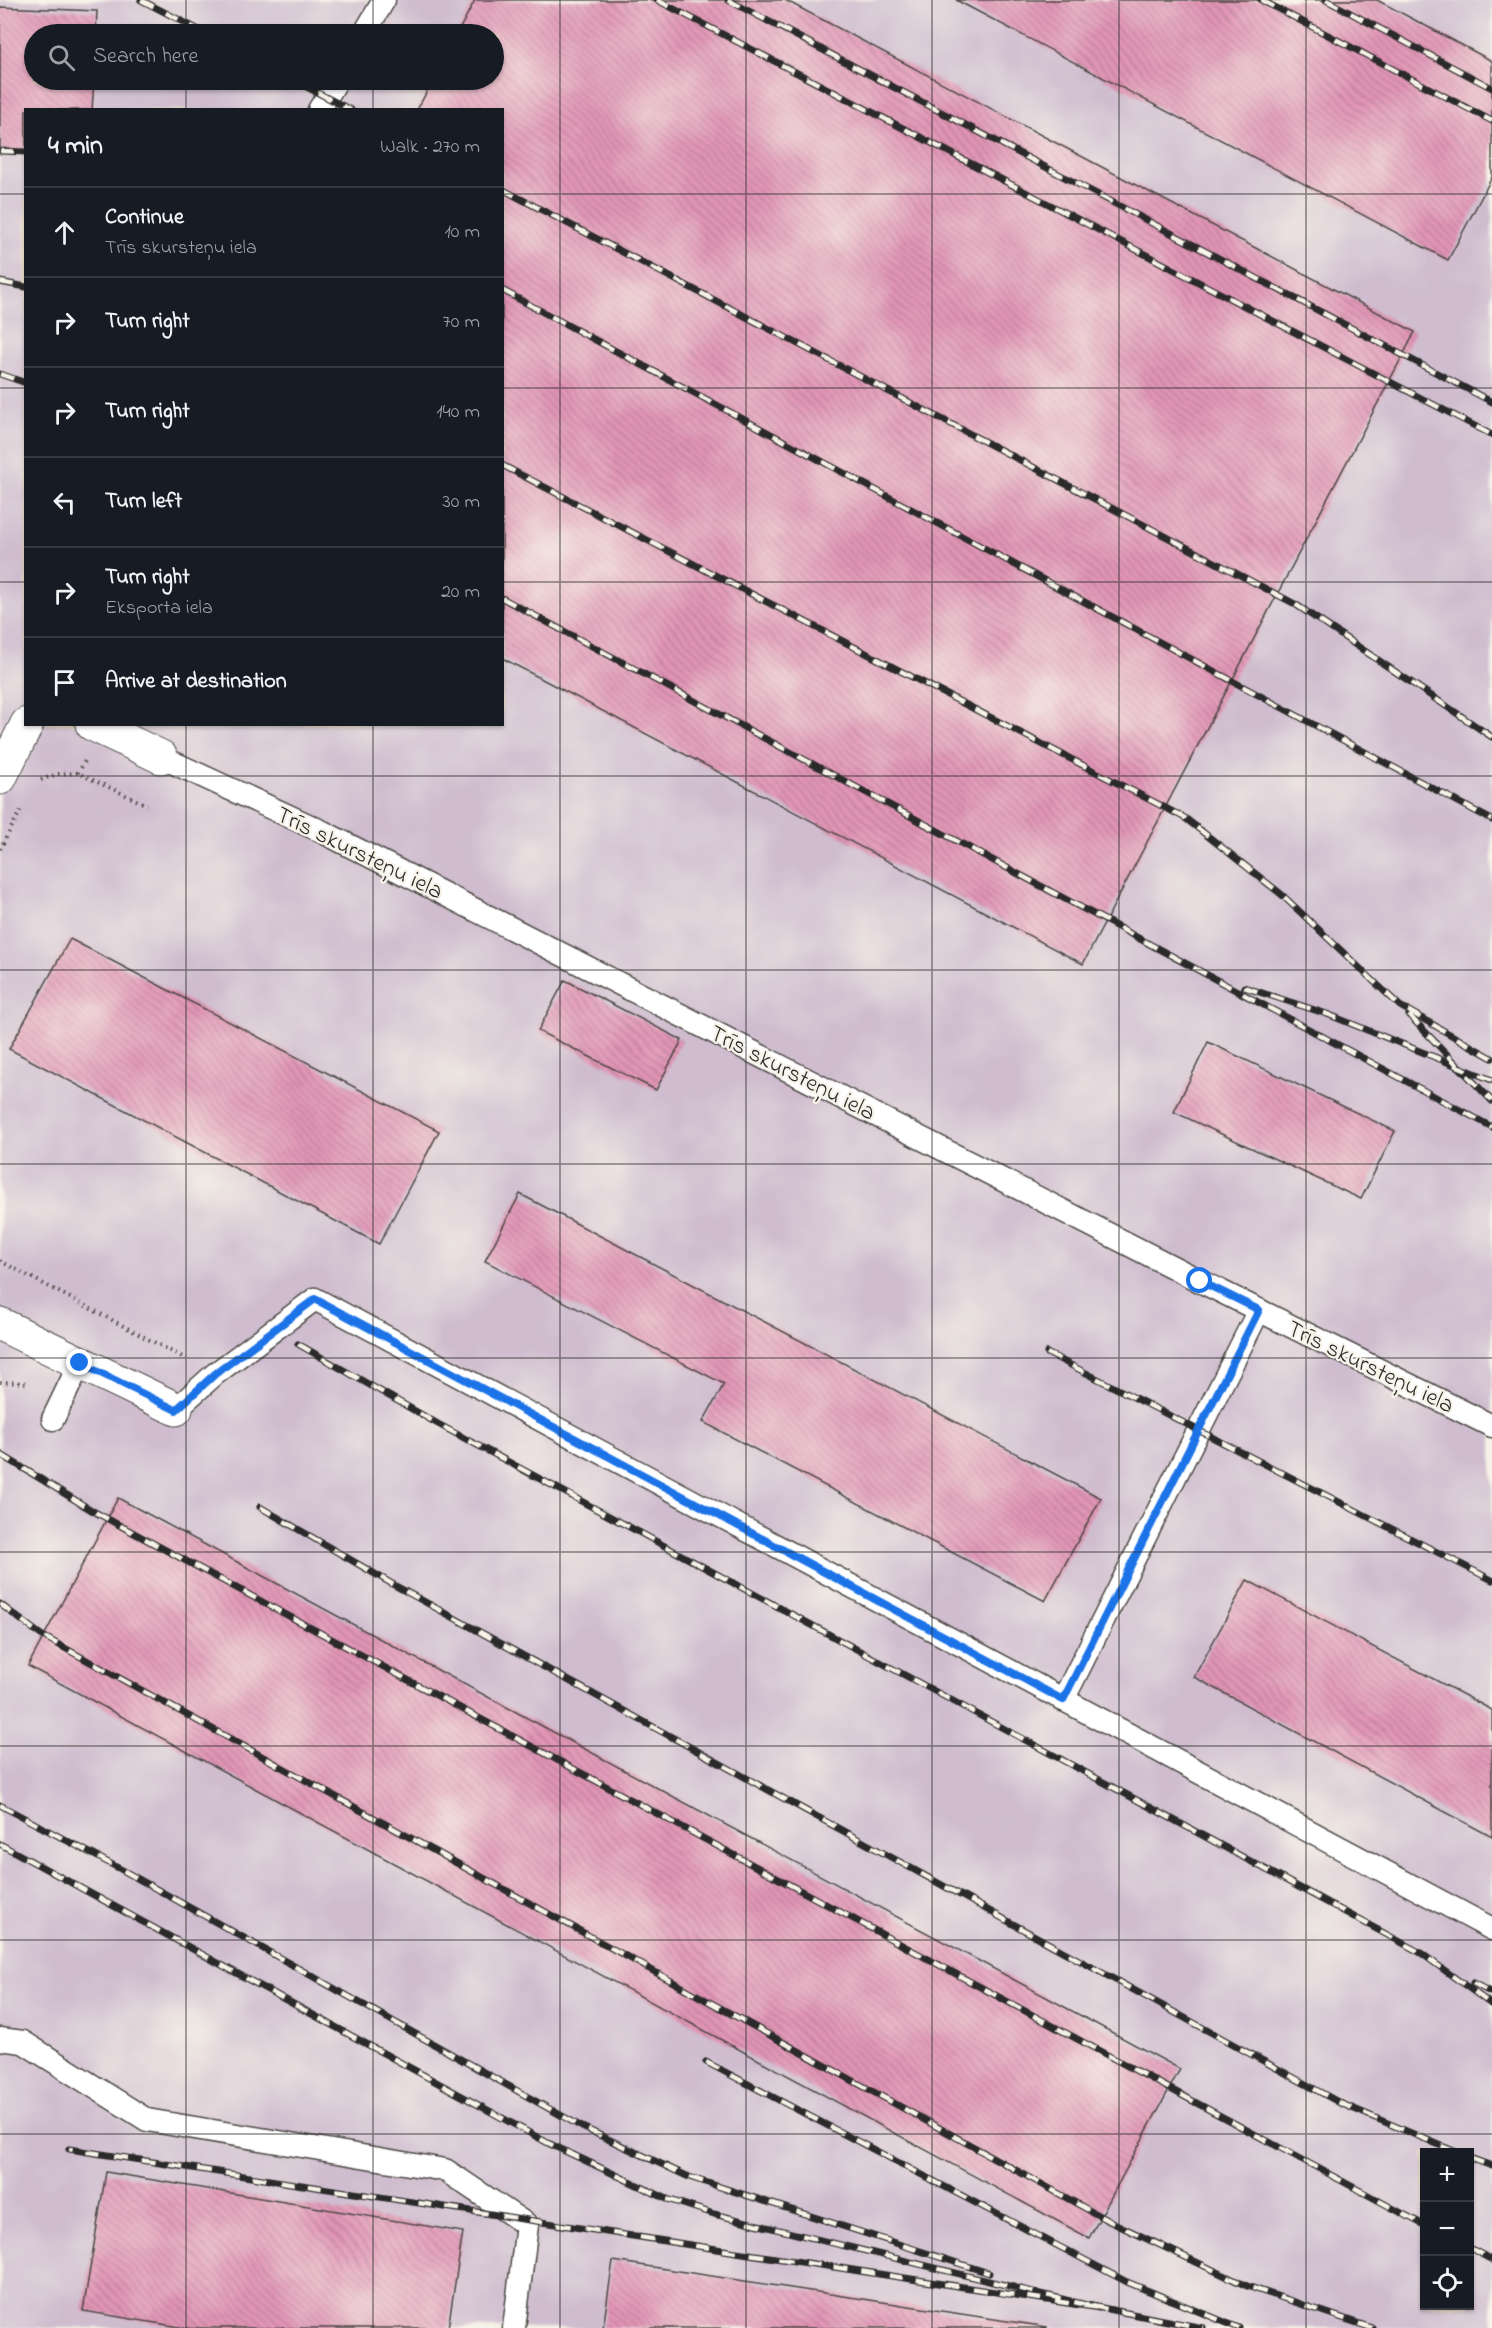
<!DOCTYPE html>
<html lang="en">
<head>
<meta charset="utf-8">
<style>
  :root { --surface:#171b24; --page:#20242c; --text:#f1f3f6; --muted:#9ea1a6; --line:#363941 }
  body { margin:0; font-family:"Indie Flower",sans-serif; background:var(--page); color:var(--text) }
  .controls { position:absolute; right:18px; bottom:18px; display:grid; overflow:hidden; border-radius:0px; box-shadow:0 2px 4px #0004 }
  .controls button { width:54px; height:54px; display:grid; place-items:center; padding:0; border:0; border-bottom:2px solid var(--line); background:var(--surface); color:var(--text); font:30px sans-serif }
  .stop { position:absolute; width:18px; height:18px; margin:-14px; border:4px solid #1a73e8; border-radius:50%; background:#fff }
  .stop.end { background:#1a73e8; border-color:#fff; box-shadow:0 2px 6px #0008 }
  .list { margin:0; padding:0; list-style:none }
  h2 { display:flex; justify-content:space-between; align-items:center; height:78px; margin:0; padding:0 24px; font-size:26px }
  h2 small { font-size:20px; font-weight:400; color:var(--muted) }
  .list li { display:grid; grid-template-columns:39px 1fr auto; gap:18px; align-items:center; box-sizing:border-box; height:90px; padding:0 24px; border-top:2px solid var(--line) }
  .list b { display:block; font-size:22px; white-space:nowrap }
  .list p { margin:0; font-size:20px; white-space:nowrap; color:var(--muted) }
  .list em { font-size:20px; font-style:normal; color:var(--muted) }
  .icon { flex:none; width:33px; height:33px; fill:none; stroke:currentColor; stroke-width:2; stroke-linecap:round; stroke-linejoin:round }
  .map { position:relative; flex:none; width:1492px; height:2328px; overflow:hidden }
  .search { position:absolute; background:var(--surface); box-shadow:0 2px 4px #0004; left:24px; top:24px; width:480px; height:66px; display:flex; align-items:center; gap:15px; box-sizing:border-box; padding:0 21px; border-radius:33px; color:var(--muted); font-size:22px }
  .panel { position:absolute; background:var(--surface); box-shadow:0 2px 4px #0004; left:24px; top:108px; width:480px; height:618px; border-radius:0px }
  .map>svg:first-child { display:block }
  .industrial { fill:#cfbdcf; fill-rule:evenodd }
  .building { fill:url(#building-back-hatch) }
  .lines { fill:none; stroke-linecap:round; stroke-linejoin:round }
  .lane-casing { stroke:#494642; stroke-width:25 }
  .street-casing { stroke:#494642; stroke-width:35 }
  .path { stroke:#494642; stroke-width:4; stroke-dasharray:1.5 4.5; stroke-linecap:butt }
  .lane { stroke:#fff; stroke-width:22 }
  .street { stroke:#fff; stroke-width:33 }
  .rail-casing { stroke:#2b2b2b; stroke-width:7 }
  .rail { stroke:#f7f3e8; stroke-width:4.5; stroke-dasharray:14; stroke-linecap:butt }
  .route { stroke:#1a73e8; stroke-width:8 }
  .grid { fill:none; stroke:#2b2b2b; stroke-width:1.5; stroke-opacity:0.55 }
  .labels { text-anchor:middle; stroke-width:4.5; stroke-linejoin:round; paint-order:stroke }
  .street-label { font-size:24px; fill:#2b2b2b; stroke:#f7f3e8 }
</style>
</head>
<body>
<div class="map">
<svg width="1492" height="2328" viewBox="0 0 1492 2328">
  <defs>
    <pattern id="building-back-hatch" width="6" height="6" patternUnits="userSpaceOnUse" patternTransform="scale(1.5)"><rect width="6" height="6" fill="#e295b6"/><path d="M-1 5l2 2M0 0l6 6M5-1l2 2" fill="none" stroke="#b77a94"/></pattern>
  </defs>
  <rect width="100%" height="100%" fill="#f7f3e8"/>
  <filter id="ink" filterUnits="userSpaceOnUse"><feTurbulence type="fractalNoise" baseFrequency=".0167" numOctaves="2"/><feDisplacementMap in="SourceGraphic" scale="12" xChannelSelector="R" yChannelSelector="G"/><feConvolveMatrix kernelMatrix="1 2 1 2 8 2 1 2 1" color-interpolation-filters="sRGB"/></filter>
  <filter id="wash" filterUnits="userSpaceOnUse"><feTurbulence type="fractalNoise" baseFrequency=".008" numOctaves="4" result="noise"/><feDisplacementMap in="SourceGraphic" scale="24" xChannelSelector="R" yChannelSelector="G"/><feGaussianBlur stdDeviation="1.35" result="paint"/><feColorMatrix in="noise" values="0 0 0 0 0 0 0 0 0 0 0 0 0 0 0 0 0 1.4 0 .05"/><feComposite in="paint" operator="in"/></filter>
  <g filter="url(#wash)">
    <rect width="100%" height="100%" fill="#f3e2c7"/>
    <path class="industrial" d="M 0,0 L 1492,0 L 1492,2328 L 0,2328 ZM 34,34 L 494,34 L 494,80 L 34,80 ZM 26,110 L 502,110 L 502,724 L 26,724 ZM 1424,2152 L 1470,2152 L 1470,2306 L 1424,2306 Z"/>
    <g id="blocks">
      <g class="building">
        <polygon points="475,0 785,0 1415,332 1083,964 502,658 502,110 417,110 433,80 494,80 494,34 457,34"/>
        <polygon points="956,0 1377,0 1492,61 1492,177 1448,260"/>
        <polygon points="0,7 97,11 96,34 34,34 34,80 94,80 92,110 26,110 26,152 0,151"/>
        <polygon points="70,939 439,1131 379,1244 9,1049"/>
        <polygon points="565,980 682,1040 656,1090 538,1031"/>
        <polygon points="1208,1042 1395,1131 1361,1199 1174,1112"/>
        <polygon points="520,1194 1101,1498 1045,1601 703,1422 724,1384 485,1261"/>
        <polygon points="118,1498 1180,2069 1089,2238 28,1666"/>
        <polygon points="1247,1580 1492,1710 1492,1837 1194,1677"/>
        <polygon points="106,2172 463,2232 448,2328 186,2328 83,2311"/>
        <polygon points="613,2261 1047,2327 1047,2328 603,2328"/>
      </g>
    </g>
  </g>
  <g filter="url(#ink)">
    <use href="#blocks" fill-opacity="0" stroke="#494642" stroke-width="1.5"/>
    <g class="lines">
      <g class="lane-casing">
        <g id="lane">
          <polyline points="364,34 384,0"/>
          <polyline points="319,110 337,80"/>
          <polyline points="161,757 323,832 1200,1281 1492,1426"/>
          <polyline points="176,1409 215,1374 315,1299 1492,1929"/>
          <polyline points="53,1419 80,1363"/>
          <polyline points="1063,1700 1259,1310"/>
          <polyline points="0,2039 23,2042 147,2120 445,2170 527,2225 514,2328"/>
        </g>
      </g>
      <g class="street-casing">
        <g id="street">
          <polyline points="92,724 161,757"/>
          <polyline points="0,778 27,724"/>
          <polyline points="0,1324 176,1409"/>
        </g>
      </g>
      <g class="path">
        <polyline points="78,773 85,761"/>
        <polyline points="41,780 57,774 78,773 147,805"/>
        <polyline points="0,849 21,810"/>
        <polyline points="0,1261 186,1359"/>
        <polyline points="0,1382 30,1383"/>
      </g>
      <use href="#lane" class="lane"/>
      <use href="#street" class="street"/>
      <g class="rail-casing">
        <g id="rail">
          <polyline points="141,0 207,34"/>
          <polyline points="657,0 1492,435"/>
          <polyline points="728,0 1492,402"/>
          <polyline points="1261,0 1492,121"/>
          <polyline points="1326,0 1492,88"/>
          <polyline points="293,80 351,110"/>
          <polyline points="0,151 26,152"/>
          <polyline points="502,189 1295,604 1492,737"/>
          <polyline points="0,282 26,287"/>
          <polyline points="502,290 1492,820"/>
          <polyline points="0,374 26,383"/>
          <polyline points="502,465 1185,818 1281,894 1400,1006 1492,1058"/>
          <polyline points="502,598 1492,1127"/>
          <polyline points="1244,987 1327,1014 1492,1080"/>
          <polyline points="1409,1015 1492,1101"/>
          <polyline points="298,1344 438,1424 1421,1953 1492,2005"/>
          <polyline points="1047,1353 1492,1580"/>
          <polyline points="0,1454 93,1511 1424,2225"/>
          <polyline points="260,1507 394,1585 1340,2103 1456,2152"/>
          <polyline points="0,1604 41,1635 1105,2219 1247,2286 1372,2328"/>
          <polyline points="0,1805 126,1872 582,2127 689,2177 989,2273"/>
          <polyline points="0,1844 548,2143 667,2199 714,2214 1099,2308 69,2149"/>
          <polyline points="1473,1983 1492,1993"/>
          <polyline points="706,2062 1127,2282 1239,2328"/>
          <polyline points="1470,2158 1492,2166"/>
          <polyline points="1470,2248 1492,2260"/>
          <polyline points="1092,2306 1203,2328"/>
        </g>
      </g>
      <use href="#rail" class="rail"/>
    </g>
  </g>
  <g class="lines" filter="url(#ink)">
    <polyline class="route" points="80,1363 176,1410 215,1374 315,1299 1063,1700 1259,1310 1200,1281"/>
  </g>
  <path class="grid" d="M 186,0 L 186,34M 373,0 L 373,34M 560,0 L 560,2328M 746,0 L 746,2328M 932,0 L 932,2328M 1119,0 L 1119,2328M 1306,0 L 1306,2328M 186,80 L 186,110M 373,80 L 373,110M 0,194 L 26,194M 502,194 L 1492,194M 0,388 L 26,388M 502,388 L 1492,388M 0,582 L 26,582M 502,582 L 1492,582M 186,724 L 186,2328M 373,724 L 373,2328M 0,776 L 1492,776M 0,970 L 1492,970M 0,1164 L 1492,1164M 0,1358 L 1492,1358M 0,1552 L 1492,1552M 0,1746 L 1492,1746M 0,1940 L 1492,1940M 0,2134 L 1492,2134"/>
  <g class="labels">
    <g class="street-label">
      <text transform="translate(360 852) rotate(26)" y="8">Trīs skursteņu iela</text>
      <text transform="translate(793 1072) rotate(27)" y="8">Trīs skursteņu iela</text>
      <text transform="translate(1371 1366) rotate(26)" y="8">Trīs skursteņu iela</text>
    </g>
  </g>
</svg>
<div class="controls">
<button>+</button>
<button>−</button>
<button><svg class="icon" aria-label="locate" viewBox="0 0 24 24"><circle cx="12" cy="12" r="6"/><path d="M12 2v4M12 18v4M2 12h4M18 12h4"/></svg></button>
</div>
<div class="stop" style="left:1200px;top:1281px"></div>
<div class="stop end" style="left:80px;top:1363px"></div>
<div class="search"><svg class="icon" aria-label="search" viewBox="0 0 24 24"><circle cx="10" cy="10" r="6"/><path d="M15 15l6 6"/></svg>Search here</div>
<section class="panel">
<h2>4 min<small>Walk · 270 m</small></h2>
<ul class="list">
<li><svg class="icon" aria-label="ahead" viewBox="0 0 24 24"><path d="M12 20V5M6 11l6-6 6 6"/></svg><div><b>Continue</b><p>Trīs skursteņu iela</p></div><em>10 m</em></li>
<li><svg class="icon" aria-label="right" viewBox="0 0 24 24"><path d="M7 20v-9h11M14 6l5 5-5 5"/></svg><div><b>Turn right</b></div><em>70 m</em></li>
<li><svg class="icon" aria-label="right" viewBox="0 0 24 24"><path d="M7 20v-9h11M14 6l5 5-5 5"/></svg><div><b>Turn right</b></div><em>140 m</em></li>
<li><svg class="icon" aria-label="left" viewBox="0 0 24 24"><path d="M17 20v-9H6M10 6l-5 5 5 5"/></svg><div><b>Turn left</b></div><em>30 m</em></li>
<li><svg class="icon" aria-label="right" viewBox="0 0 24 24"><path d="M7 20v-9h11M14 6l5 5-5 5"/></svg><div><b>Turn right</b><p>Eksporta iela</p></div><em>20 m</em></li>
<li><svg class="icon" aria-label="arrive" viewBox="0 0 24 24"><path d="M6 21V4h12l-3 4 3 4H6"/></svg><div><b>Arrive at destination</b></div></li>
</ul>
</section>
</div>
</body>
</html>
